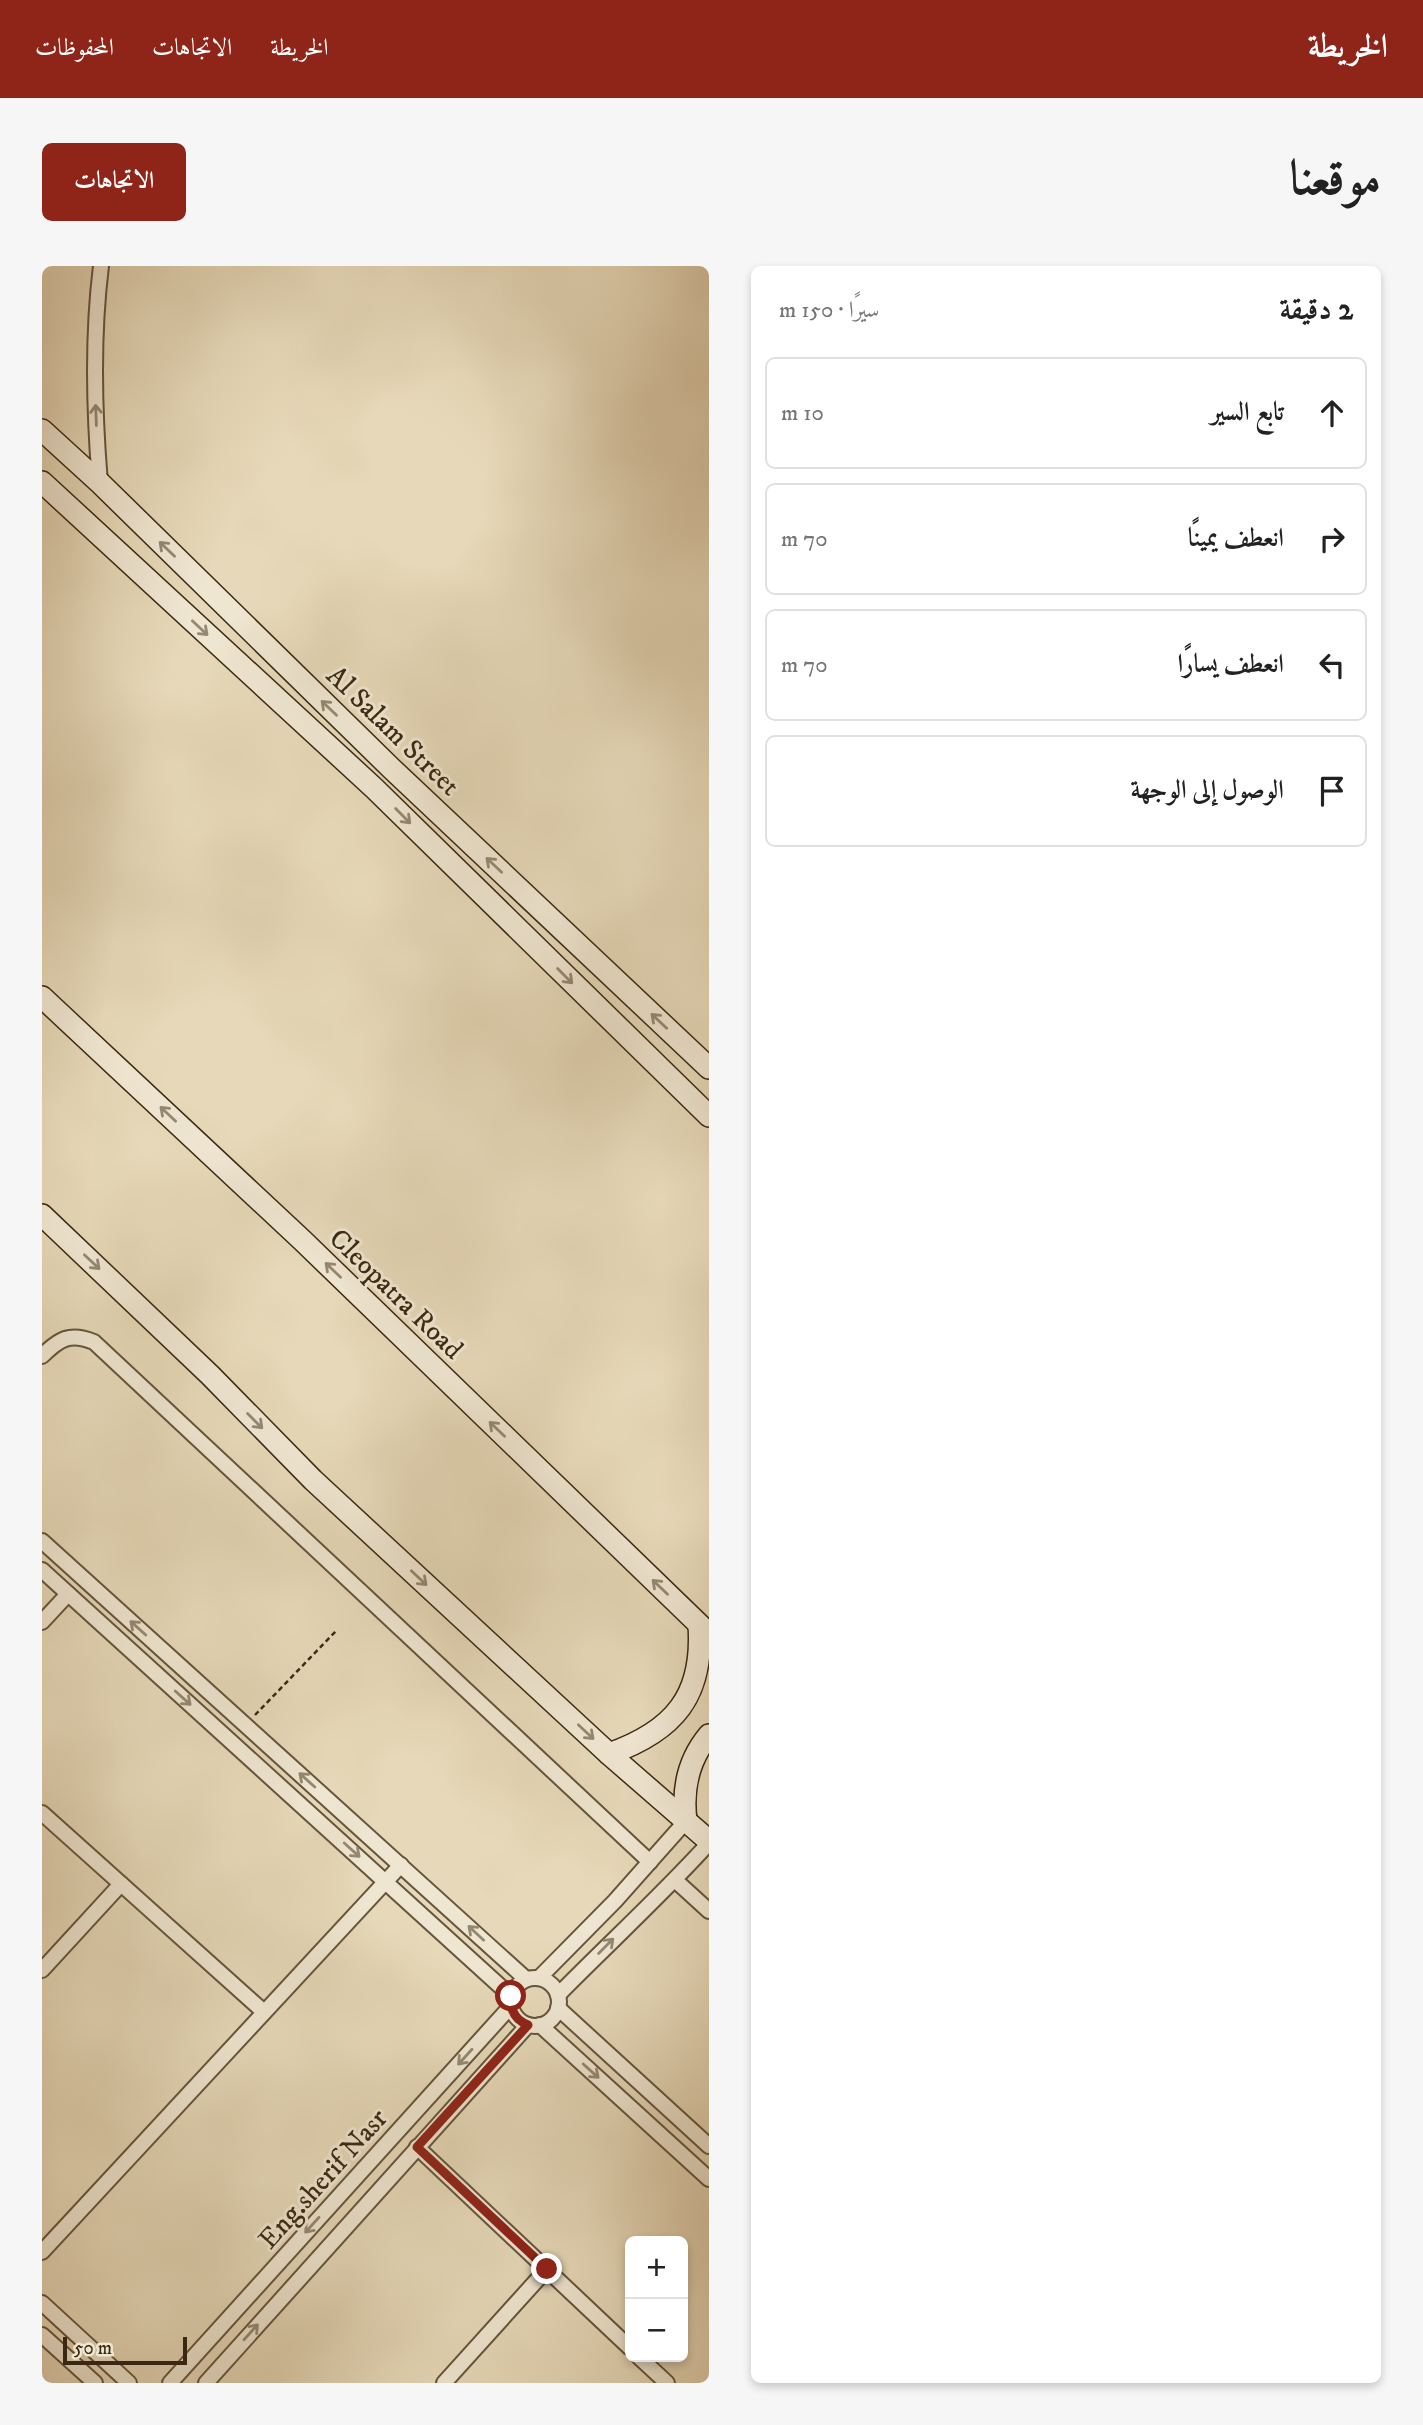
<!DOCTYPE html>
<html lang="ar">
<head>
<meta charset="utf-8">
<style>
  :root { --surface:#fff; --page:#f6f6f6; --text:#222; --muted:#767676; --line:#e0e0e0; --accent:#8f2418 }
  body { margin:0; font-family:"IM FELL DW Pica",Amiri,serif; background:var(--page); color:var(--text); direction:rtl }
  .controls { position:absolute; right:21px; bottom:21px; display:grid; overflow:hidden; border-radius:10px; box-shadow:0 4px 10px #0003 }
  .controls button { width:63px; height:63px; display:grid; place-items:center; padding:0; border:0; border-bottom:2px solid var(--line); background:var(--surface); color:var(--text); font:35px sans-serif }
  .scale { position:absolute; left:21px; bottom:18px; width:124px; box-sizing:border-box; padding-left:7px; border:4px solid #3a2912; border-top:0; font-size:19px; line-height:24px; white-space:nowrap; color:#3a2912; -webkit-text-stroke:5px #efe6d1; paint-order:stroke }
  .stop { position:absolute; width:21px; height:21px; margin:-16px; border:5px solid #8f2418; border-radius:50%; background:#fff }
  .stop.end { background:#8f2418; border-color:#fff; box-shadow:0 2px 7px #0008 }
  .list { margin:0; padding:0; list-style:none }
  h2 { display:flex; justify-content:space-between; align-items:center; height:91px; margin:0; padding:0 28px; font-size:30px }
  h2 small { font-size:23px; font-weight:400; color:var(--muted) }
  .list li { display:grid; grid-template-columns:46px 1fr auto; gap:21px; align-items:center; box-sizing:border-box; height:112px; margin:0 14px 14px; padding:0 14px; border:2px solid var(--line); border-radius:10px }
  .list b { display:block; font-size:26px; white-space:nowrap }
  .list em { font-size:23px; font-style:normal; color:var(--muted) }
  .icon { flex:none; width:38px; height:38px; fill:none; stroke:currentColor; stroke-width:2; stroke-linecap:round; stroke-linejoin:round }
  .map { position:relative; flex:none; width:667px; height:2117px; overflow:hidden; direction:ltr; border-radius:10px }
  header { display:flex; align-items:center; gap:42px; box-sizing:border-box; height:98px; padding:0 35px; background:var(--accent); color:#fff }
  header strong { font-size:33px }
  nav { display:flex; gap:38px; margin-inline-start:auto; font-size:24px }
  .intro { display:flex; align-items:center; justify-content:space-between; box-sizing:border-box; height:168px; padding:0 42px }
  h1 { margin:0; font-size:49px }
  .button { padding:18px 32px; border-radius:10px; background:var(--accent); color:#fff; font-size:24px; font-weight:700 }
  main { display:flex; gap:42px; padding:0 42px }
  aside { flex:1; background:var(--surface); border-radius:10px; box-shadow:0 4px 10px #0003 }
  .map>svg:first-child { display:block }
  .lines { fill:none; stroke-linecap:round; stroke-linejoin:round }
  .minor-casing { stroke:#65553c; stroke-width:18 }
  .secondary-casing { stroke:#3a2912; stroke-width:24 }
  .path { stroke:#3a2912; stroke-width:2.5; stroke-dasharray:5 3.5; stroke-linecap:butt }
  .minor { stroke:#efe6d1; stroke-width:14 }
  .secondary { stroke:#efe6d1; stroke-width:21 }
  .oneway { stroke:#948872 }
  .route { stroke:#8f2418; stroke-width:9 }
  .labels { text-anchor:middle; stroke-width:6; stroke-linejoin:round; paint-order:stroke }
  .street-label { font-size:28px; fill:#3a2912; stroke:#efe6d1 }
</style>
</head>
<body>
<header>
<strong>الخريطة</strong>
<nav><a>الخريطة</a><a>الاتجاهات</a><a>المحفوظات</a></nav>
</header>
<div class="intro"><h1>موقعنا</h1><a class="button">الاتجاهات</a></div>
<main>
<aside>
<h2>2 دقيقة<small>سيرًا · 150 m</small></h2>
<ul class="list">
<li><svg class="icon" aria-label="ahead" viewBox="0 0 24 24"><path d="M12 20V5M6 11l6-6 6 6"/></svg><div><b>تابع السير</b></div><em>10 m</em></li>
<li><svg class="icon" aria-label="right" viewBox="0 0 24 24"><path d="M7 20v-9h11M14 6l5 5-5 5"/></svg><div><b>انعطف يمينًا</b></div><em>70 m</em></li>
<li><svg class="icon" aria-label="left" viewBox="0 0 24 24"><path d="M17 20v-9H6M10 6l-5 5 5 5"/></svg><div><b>انعطف يسارًا</b></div><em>70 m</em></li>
<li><svg class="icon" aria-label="arrive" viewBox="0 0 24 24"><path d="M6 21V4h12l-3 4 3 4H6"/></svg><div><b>الوصول إلى الوجهة</b></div></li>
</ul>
</aside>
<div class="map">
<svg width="667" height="2117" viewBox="0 0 667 2117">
  <rect width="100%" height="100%" fill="#e6d8b8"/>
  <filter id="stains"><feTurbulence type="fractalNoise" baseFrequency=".00286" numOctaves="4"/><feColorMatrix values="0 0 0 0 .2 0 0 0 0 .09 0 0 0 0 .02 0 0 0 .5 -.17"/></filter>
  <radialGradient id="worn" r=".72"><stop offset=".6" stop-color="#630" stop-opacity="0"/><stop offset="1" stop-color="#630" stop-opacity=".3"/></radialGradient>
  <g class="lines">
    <g class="minor-casing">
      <g id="minor">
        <path d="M 58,217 C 52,145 50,72 59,0"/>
        <path d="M 0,1090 C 17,1073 28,1066 52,1076 L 608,1596"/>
        <polyline points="0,1275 484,1713"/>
        <polyline points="0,1304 469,1730"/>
        <polyline points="0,1356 26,1328"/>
        <polyline points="0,1547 222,1746"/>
        <polyline points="633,1614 667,1645"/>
        <polyline points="0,1704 79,1618"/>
        <circle cx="493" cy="1736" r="24"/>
        <polyline points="497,1712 573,1635 644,1555"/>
        <path d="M 516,1729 C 566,1678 619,1630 667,1577"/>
        <polyline points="516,1742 667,1880"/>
        <polyline points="498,1759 667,1913"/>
        <polyline points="375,1881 588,2082"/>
        <polyline points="0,1986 359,1599"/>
        <polyline points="0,2037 87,2117"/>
        <polyline points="0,2069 53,2117"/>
        <polyline points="597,2091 625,2117"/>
        <polyline points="128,2117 469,1740"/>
        <polyline points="164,2117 486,1759"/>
        <polyline points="402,2117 505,2003"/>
      </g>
    </g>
    <g class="secondary-casing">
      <g id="secondary">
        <polyline points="0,164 58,217 350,503 667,802"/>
        <polyline points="0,216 332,522 667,850"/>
        <polyline points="0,731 260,974 667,1368"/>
        <polyline points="0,949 168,1109 271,1214 567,1488 667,1575"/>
        <path d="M 567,1488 C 632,1465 662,1430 657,1359"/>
        <path d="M 644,1555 C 640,1523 646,1494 667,1469"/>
      </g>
    </g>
    <polyline class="path" points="213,1449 294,1365"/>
    <use href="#minor" class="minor"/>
    <use href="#secondary" class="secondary"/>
  </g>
  <defs><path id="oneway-shaft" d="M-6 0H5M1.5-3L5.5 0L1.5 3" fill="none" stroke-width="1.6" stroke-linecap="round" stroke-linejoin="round" transform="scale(1.75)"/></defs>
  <g class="oneway">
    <use href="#oneway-shaft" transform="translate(54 149) rotate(-92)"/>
    <use href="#oneway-shaft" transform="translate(125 283) rotate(-136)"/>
    <use href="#oneway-shaft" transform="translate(158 362) rotate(43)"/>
    <use href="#oneway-shaft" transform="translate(287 442) rotate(-136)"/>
    <use href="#oneway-shaft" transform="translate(361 550) rotate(45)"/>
    <use href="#oneway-shaft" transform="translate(452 599) rotate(-137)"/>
    <use href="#oneway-shaft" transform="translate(523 710) rotate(45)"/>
    <use href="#oneway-shaft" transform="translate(617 755) rotate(-137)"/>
    <use href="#oneway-shaft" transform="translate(126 848) rotate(-137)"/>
    <use href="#oneway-shaft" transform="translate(50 996) rotate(43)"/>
    <use href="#oneway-shaft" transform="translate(291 1004) rotate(-136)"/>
    <use href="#oneway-shaft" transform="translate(213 1155) rotate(45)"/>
    <use href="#oneway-shaft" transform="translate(455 1163) rotate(-136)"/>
    <use href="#oneway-shaft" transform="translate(377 1312) rotate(43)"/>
    <use href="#oneway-shaft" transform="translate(618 1321) rotate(-136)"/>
    <use href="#oneway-shaft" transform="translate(96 1362) rotate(-138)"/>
    <use href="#oneway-shaft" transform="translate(141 1432) rotate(42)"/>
    <use href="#oneway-shaft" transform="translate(544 1466) rotate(43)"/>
    <use href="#oneway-shaft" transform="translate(265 1514) rotate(-138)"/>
    <use href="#oneway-shaft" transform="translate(310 1584) rotate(42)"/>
    <use href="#oneway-shaft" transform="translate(434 1667) rotate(-137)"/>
    <use href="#oneway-shaft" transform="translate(564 1680) rotate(-45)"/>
    <use href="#oneway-shaft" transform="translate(423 1791) rotate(132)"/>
    <use href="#oneway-shaft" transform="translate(549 1805) rotate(42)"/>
    <use href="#oneway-shaft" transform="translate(270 1959) rotate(132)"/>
    <use href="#oneway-shaft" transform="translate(209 2066) rotate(-48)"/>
  </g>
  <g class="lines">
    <path class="route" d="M 469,1730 C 468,1744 473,1754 486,1759 L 375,1881 L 505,2003"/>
  </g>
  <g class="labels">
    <g class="street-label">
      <text transform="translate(352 464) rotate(44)" y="10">Al Salam Street</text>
      <text transform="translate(355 1027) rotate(44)" y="10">Cleopatra Road</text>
      <text transform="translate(280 1912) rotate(-48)" y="10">Eng.sherif Nasr</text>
    </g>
  </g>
  <rect width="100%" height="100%" filter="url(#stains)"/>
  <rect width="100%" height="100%" fill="url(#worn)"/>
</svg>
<div class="controls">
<button>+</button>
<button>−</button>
</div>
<div class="scale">50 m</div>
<div class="stop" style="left:469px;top:1730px"></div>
<div class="stop end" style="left:505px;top:2003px"></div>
</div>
</main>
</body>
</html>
